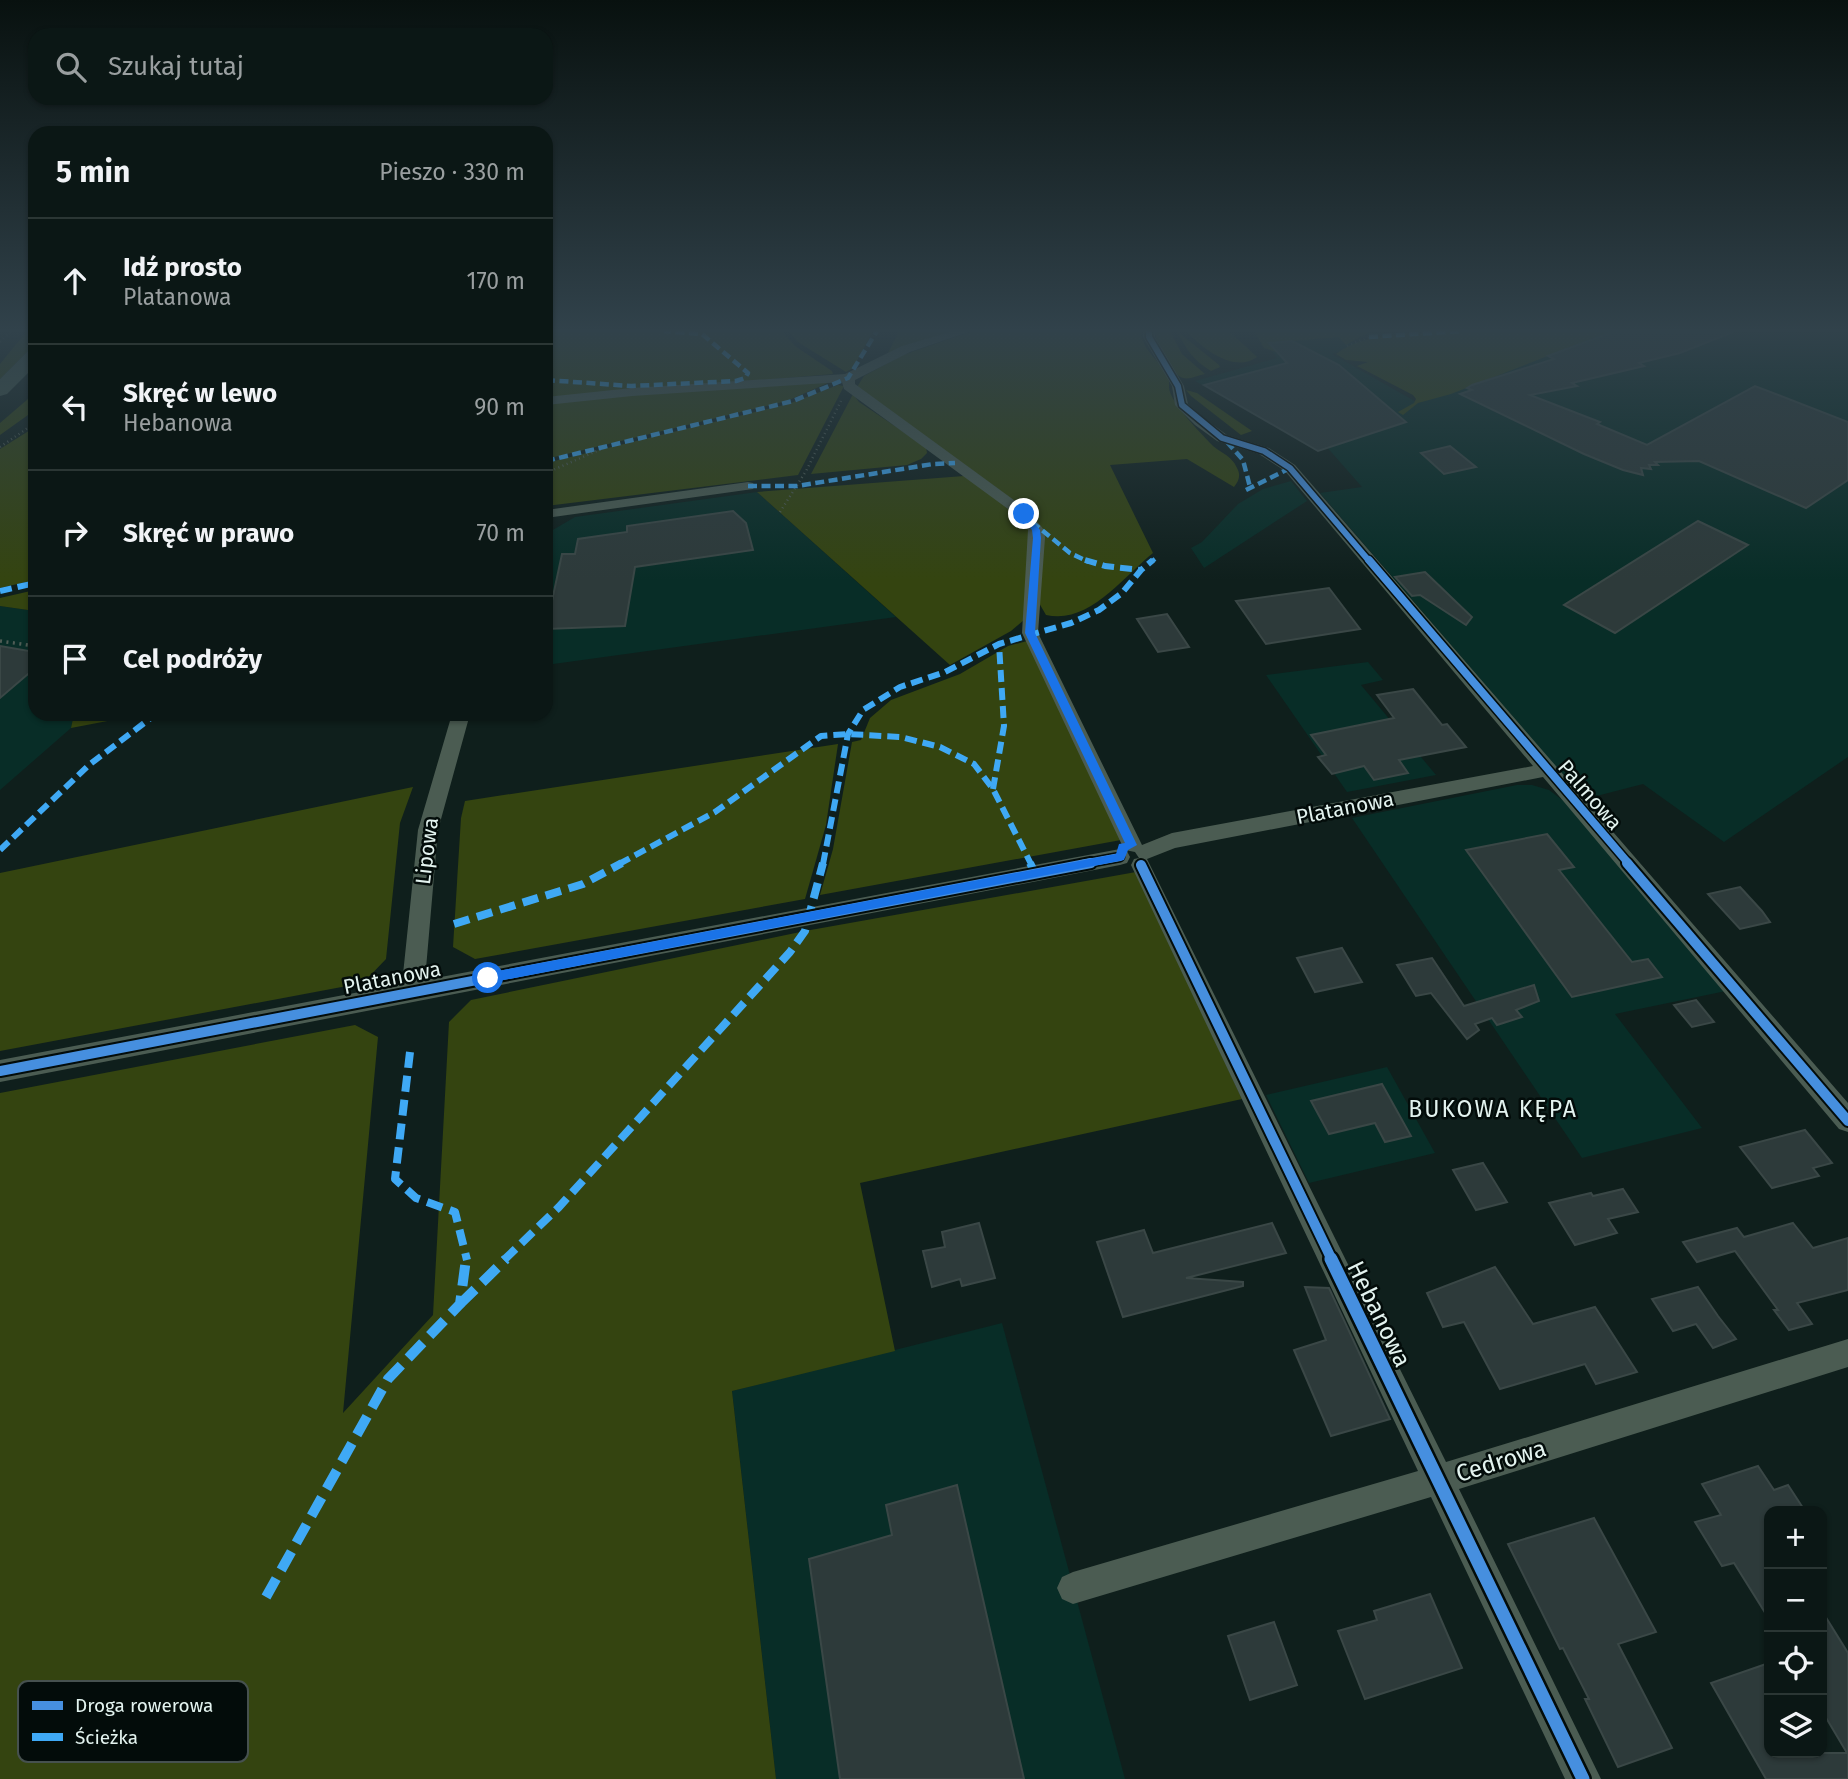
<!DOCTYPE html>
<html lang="pl">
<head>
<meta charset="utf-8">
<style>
  :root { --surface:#0b1715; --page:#192422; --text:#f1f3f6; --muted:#9a9fa0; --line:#2b3634 }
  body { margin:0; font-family:"Fira Sans",sans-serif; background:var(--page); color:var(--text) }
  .controls { position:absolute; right:21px; bottom:21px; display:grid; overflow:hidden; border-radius:14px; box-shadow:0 2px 5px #0004 }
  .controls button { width:63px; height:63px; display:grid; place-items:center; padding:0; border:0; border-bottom:2px solid var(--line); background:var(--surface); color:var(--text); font:35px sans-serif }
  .stop { position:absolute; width:21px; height:21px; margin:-16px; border:5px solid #1a73e8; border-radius:50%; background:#fff }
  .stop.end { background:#1a73e8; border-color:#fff; box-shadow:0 2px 7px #0008 }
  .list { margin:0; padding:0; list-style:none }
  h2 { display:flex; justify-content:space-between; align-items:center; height:91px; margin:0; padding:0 28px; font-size:30px }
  h2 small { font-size:23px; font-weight:400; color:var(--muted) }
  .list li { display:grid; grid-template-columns:46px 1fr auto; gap:21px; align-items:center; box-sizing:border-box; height:126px; padding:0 28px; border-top:2px solid var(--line) }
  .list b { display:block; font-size:26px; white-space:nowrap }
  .list p { margin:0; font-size:23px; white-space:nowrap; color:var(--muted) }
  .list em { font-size:23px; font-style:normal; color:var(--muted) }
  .icon { flex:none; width:38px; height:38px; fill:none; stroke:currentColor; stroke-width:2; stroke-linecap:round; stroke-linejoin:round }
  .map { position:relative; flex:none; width:1848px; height:1779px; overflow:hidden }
  .search { position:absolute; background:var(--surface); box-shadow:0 2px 5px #0004; left:28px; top:28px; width:525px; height:77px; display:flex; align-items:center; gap:18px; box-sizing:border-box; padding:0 24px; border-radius:21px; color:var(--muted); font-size:26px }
  .panel { position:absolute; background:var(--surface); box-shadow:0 2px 5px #0004; left:28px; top:126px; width:525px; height:595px; border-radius:21px }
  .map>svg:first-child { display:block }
  .built { fill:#082d27 }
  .green { fill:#344410 }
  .building { fill:#2d3a3a; stroke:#3a4746; stroke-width:2 }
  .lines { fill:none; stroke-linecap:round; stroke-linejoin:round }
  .path-far1 { stroke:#505d56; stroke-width:2.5; stroke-dasharray:1 3.5; stroke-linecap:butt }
  .path { stroke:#505d56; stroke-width:3.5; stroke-dasharray:2 4.5; stroke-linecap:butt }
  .minor { fill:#4b5c52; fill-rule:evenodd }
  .primary { fill:#465c50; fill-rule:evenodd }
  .quiet-far3 { stroke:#3fa9f5; stroke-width:4.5; stroke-dasharray:9 4.5; stroke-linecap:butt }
  .quiet-far2 { stroke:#3fa9f5; stroke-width:6; stroke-dasharray:12 6; stroke-linecap:butt }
  .quiet-far1 { stroke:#3fa9f5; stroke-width:8; stroke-dasharray:16 8; stroke-linecap:butt }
  .quiet { stroke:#3fa9f5; stroke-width:10; stroke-dasharray:21 10; stroke-linecap:butt }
  .cycleway-far3-casing { stroke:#030c0a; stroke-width:9 }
  .cycleway-far2-casing { stroke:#030c0a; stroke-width:11 }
  .cycleway-far1-casing { stroke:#030c0a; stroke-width:14 }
  .cycleway-casing { stroke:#030c0a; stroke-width:18 }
  .cycleway-far3 { stroke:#468fdf; stroke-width:6 }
  .cycleway-far2 { stroke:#468fdf; stroke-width:8 }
  .cycleway-far1 { stroke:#468fdf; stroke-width:10 }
  .cycleway { stroke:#468fdf; stroke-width:13 }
  .route { fill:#1a73e8 }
  .labels { text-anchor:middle; stroke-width:5; stroke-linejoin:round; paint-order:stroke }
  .street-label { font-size:21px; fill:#e3f3ef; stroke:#030c0a }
  .neighbourhood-label { font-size:23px; letter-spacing:2px; fill:#e3f3ef; stroke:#030c0a }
  .near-street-label { font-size:24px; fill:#e3f3ef; stroke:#030c0a }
  .key { fill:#030c0a; stroke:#46514f; stroke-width:2 }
  .key-label { font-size:19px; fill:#e3f3ef }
</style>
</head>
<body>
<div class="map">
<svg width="1848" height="1779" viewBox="0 0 1848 1779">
  <rect width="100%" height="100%" fill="#0f1f1c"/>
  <g class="built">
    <polygon points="1257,331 1447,331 1347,336 1357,346 1332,354 1418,403 1597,331 1848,331 1848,757 1724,842 1643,784 1581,800 1540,748 1320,493 1362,487 1311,429 1282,430 1195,381 1277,358"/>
    <polygon points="1291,481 1307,501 1204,568 1191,548 1202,542 1238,504 1263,489"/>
    <polygon points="757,492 896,617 546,665 546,534 575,517"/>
    <polygon points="0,606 35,611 35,714 74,714 71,728 0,790"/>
    <polygon points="1368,662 1383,680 1361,685 1436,775 1347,792 1266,675"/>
    <polygon points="1517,785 1532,785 1549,790 1565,802 1726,991 1615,1014 1702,1128 1582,1158 1352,818"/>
    <polygon points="1387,1067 1435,1153 1309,1183 1266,1095"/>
    <polygon points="1002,1323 1125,1779 776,1779 732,1391"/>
  </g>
  <g class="green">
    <polygon points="27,331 35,331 35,344 0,379 0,364"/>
    <polygon points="546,331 782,331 795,346 832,371 833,374 546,398"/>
    <polygon points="788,331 873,331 853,368 846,372 798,342"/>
    <polygon points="899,331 954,331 887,355"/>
    <path d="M 973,331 L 1141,331 C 1141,349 1160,361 1168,376 C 1170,382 1168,387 1170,392 C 1175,407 1199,431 1210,443 C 1218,452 1232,455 1237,468 C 1241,475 1239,481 1234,487 L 1187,459 L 1110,465 L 1153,553 C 1123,577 1089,625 1046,615 L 1039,603 L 1043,531 L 1027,510 L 857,387 L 864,376 L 903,355 Z"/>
    <path d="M 1154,331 L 1170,331 L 1182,354 L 1205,374 C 1199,375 1189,380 1183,378 C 1171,375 1158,342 1154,331 Z"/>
    <path d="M 1177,331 L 1219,365 L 1220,367 L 1211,371 C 1193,360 1186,349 1177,331 Z"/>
    <path d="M 1186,331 L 1229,331 L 1257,357 C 1234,374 1202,348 1186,331 Z"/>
    <polygon points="1254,331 1371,331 1346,345 1339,337 1270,343 1280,353 1264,348"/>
    <path d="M 1477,331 L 1611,331 L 1451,394 L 1418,403 L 1403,415 L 1398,412 L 1414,403 L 1416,399 L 1413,395 L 1357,366 L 1368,362 L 1346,360 L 1336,354 C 1369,328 1436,333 1477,331 Z"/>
    <polygon points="830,382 787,401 546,459 546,403 631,394"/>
    <polygon points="838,385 844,386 798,475 546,506 546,463 788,404"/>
    <polygon points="1186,390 1197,393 1252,431 1241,435 1191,396"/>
    <polygon points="35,393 35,410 0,435 0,423"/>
    <polygon points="853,394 859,402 926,447 927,453 921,459 907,465 811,474"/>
    <polygon points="35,427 35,469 32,475 35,478 35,580 0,588 0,449"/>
    <polygon points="964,476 1018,513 1030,533 1024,620 1011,631 950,665 757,492"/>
    <polygon points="35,590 35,611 0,606 0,598"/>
    <polygon points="1027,641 1121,840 820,895 833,849 852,742 861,740 870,718 891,700 960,674 1008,646"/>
    <polygon points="74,714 144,714 71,728"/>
    <polygon points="838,744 826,825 805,899 475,959 453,947 461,818 465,801"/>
    <polygon points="413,787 400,823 386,959 363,983 0,1051 0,873"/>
    <polygon points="1136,872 1242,1099 860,1183 895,1351 732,1391 776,1779 0,1779 0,1093 355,1025 378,1037 343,1413 433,1315 449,1022 471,1000 805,931"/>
  </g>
  <g class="building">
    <polygon points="1615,331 1733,332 1680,353 1639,363 1644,366 1572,383 1577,386 1530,395 1600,422 1597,424 1647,445 1755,386 1848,422 1848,480 1806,508 1699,461 1655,462 1658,465 1649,465 1651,469 1641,468 1643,475 1623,470 1584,454 1460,394 1472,390 1467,388 1472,385 1554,359 1548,356"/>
    <polygon points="1292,341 1339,365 1406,422 1318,451 1204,385 1287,363 1269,343"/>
    <polygon points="1450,446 1476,467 1444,474 1421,453"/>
    <polygon points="733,511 746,523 753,550 635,567 625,626 546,629 562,554 575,554 578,539 627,532 627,526"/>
    <polygon points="1698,521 1748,545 1615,633 1564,605"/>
    <polygon points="1425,572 1472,617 1466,625 1420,595 1412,596 1395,577"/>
    <polygon points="1329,588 1360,629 1266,644 1236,601"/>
    <polygon points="1167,614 1189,647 1158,652 1137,619"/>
    <polygon points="0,646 35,652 35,668 0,698"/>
    <polygon points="1413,689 1442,725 1447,724 1466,747 1399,760 1408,773 1374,780 1364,766 1332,774 1318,757 1326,755 1311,735 1394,718 1377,695"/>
    <polygon points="1547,834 1574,867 1559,870 1632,962 1648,959 1662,977 1572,997 1466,850"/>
    <polygon points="1740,887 1762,911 1770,922 1740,929 1708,894"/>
    <polygon points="1342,948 1362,982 1315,992 1297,958"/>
    <polygon points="1432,958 1464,1006 1534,985 1539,1001 1516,1010 1522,1017 1497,1025 1492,1018 1475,1024 1479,1030 1467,1039 1431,993 1416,996 1397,965"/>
    <polygon points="1696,1000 1714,1022 1692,1027 1674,1005"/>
    <polygon points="1382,1084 1411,1136 1385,1142 1375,1123 1329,1134 1311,1101"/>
    <polygon points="1805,1130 1832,1163 1813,1168 1819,1176 1772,1188 1740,1147"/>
    <polygon points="1483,1163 1507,1202 1476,1210 1453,1170"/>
    <polygon points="1623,1189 1638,1212 1608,1219 1617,1233 1575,1245 1549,1203 1591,1193 1593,1196"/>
    <polygon points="979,1223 995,1278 962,1286 960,1279 932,1287 923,1251 945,1247 942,1232"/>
    <polygon points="1272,1223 1286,1253 1186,1278 1243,1282 1243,1286 1123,1317 1097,1242 1144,1230 1153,1253"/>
    <polygon points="1793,1223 1813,1248 1848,1238 1848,1290 1797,1303 1812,1324 1789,1330 1774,1310 1778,1310 1735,1251 1697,1262 1683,1242 1737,1228 1744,1237"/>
    <polygon points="1495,1267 1533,1324 1595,1307 1637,1372 1596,1384 1585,1364 1500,1389 1464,1322 1443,1327 1427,1293"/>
    <polygon points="1305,1287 1329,1288 1390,1419 1331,1436 1294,1350 1326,1340"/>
    <polygon points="1698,1287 1718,1316 1736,1339 1713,1348 1696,1324 1673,1331 1652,1299"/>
    <polygon points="1758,1466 1774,1490 1788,1485 1805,1511 1769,1511 1769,1619 1734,1563 1722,1566 1695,1522 1721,1515 1702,1484"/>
    <polygon points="957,1485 1024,1779 840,1779 809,1559 892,1535 886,1505"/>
    <polygon points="1594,1518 1656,1632 1618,1644 1672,1748 1618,1767 1585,1699 1589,1699 1563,1648 1560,1649 1508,1544"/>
    <polygon points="1430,1594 1462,1668 1365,1699 1338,1631 1377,1620 1374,1611"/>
    <polygon points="1822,1611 1848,1653 1848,1779 1766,1779 1711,1683 1769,1663 1769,1753 1847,1753 1822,1711"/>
    <polygon points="1274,1622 1297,1685 1250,1700 1228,1636"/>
  </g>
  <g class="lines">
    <g class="path-far1">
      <polyline points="0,342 11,331"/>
      <polyline points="1347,346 1369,337 1372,331"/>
      <polyline points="0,447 35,423"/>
      <polyline points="546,473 606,447"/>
      <polyline points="780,512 806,471 841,401"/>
    </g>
    <g class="path">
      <polyline points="0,641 35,646"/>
      <polyline points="404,714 435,717"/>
    </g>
    <g class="minor">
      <polygon points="953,331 971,331 910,352 855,380 855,384 1029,511 1044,530 1045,538 1038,633 1142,845 1172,833 1533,766 1285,471 1259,454 1217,441 1195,425 1175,405 1172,386 1143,337 1143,331 1155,331 1155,337 1184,386 1188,404 1205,419 1227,435 1269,448 1295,465 1848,1103 1848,1132 1839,1129 1543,777 1175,848 1147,859 1446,1462 1848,1339 1848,1367 1459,1489 1601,1779 1565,1779 1431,1497 1073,1604 1062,1599 1057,1588 1062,1577 1073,1572 1418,1471 1131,865 1134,859 1139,858 1135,852 1125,850 1122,845 1022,633 1028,530 1019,517 844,389 842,382 632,396 546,405 546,397 632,388 845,374 902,346"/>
      <polygon points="748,482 753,483 755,486 753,489 546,518 546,510"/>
      <polygon points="452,714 470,714 438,830 425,980 1120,849 1127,851 1130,857 1127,863 1120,865 0,1082 0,1060 402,984 418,830"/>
    </g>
    <polygon class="primary" points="35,349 35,366 7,394 0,396 0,379 28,351"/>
    <g class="quiet-far3">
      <polyline points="1369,337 1461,331"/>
      <polyline points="546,380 631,386 736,381 745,378 748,373 702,334 664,331"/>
      <polyline points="1227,442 1243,460 1250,487"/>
      <polyline points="546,461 793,401 848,378 877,331"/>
      <polyline points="748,486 797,486 933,464 955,463"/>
      <polyline points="1246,490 1290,468"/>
      <polyline points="1032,522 1070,553 1089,562"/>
      <polyline points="1151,562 1155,559"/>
    </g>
    <g class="quiet-far2">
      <polyline points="1085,560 1105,566 1141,570"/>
      <polyline points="0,591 35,583"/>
      <polyline points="993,789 1004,726 999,644"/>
      <polyline points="0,850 89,765 156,714"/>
      <polyline points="619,864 715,812 821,736 848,734 901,737 940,747 974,764 993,789 1031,864"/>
      <polyline points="823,864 848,734 863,710 900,687 945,672 999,644 1071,623 1099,610 1122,593 1141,570 1153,560"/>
    </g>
    <g class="quiet-far1">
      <polyline points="1030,863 1035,873"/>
      <polyline points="454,924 583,884 622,863"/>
      <polyline points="410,1052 395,1179 416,1198 455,1212 467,1260"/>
      <polyline points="504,1260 559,1207 790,952 805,931 823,863"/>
    </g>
    <g class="quiet">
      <polyline points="460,1304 506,1259"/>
      <polyline points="266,1597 388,1379 460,1304 466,1259"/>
    </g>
    <g class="cycleway-far3-casing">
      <polyline id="cycleway-far3" points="1149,331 1149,337 1178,386 1182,405 1222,438 1264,451 1290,468 1370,562"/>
    </g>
    <g class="cycleway-far2-casing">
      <g id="cycleway-far2">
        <polyline points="1369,560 1629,864"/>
        <polyline points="1082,864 1120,857"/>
      </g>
    </g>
    <g class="cycleway-far1-casing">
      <g id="cycleway-far1">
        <polyline points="1627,863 1848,1121"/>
        <polyline points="1141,865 1332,1260"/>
        <polyline points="0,1071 1091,863"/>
      </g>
    </g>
    <g class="cycleway-casing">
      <polyline id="cycleway" points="1331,1259 1583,1779"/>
    </g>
    <use href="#cycleway-far3" class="cycleway-far3"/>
    <use href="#cycleway-far2" class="cycleway-far2"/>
    <use href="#cycleway-far1" class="cycleway-far1"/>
    <use href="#cycleway" class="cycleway"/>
  </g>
  <linearGradient id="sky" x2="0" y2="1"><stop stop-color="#08110f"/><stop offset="0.57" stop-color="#31424b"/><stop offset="1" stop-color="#31424b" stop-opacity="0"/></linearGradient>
  <rect width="1848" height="580" fill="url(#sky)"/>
  <polygon class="route" points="1024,511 1040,530 1041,538 1035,633 1137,845 1128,850 1124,860 488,983 483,981 483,974 488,973 1116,854 1119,844 1125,843 1025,633 1033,538 1032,530 1020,514"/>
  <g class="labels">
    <g class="street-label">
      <text transform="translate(1590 795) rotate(49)" y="7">Palmowa</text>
      <text transform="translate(1345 808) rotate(-11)" y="7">Platanowa</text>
      <text transform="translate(427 851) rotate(-83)" y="7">Lipowa</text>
      <text transform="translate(392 978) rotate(-11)" y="7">Platanowa</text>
    </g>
    <g class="neighbourhood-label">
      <text x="1493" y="1117">BUKOWA KĘPA</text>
    </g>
    <g class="near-street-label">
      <text transform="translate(1379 1314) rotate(64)" y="8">Hebanowa</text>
      <text transform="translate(1501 1461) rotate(-17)" y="8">Cedrowa</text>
    </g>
  </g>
  <rect x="18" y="1681" width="230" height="81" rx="10" class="key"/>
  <rect x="32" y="1701" width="31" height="9" fill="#468fdf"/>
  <rect x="32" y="1733" width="31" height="8" fill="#3fa9f5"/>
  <g class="key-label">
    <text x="75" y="1712">Droga rowerowa</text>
    <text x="75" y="1744">Ścieżka</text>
  </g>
</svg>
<div class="controls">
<button>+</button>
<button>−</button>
<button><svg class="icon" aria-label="locate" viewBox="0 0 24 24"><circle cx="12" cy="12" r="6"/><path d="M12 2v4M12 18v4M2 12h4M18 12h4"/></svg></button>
<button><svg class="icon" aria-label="layers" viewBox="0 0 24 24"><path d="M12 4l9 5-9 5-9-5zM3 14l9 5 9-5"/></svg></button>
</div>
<div class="stop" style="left:488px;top:978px"></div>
<div class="stop end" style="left:1024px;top:514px"></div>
<div class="search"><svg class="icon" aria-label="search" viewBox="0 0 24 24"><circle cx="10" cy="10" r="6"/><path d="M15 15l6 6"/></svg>Szukaj tutaj</div>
<section class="panel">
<h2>5 min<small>Pieszo · 330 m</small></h2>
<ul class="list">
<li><svg class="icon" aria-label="ahead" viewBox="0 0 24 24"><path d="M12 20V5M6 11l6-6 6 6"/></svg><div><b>Idź prosto</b><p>Platanowa</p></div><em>170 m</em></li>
<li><svg class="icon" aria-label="left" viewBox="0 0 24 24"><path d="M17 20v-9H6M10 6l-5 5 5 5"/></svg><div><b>Skręć w lewo</b><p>Hebanowa</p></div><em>90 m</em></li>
<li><svg class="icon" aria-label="right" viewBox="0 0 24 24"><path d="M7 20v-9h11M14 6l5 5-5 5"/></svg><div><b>Skręć w prawo</b></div><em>70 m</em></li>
<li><svg class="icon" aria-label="arrive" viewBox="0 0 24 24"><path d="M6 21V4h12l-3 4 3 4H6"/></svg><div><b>Cel podróży</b></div></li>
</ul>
</section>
</div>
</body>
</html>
